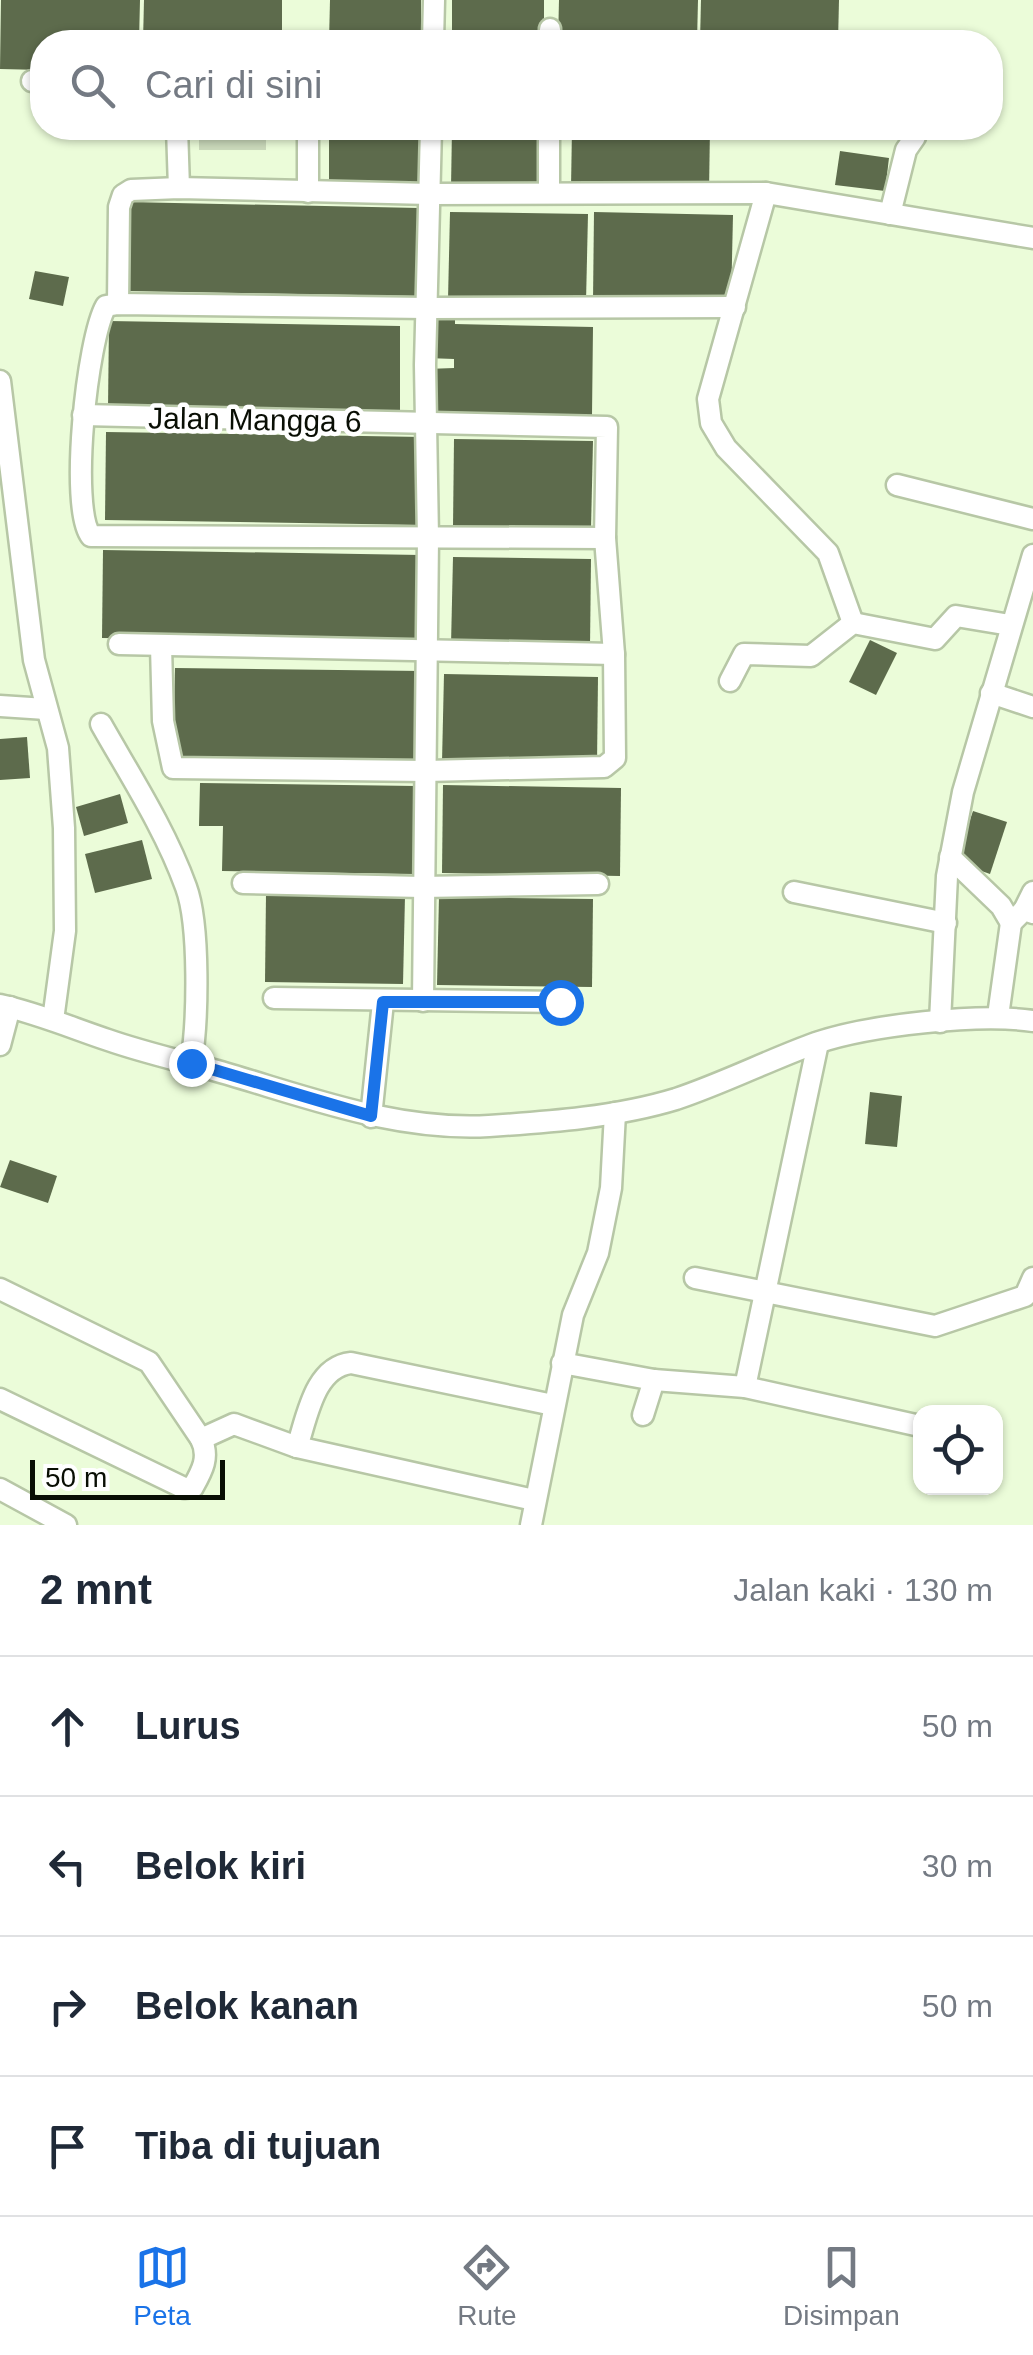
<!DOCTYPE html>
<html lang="id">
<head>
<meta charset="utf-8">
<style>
  :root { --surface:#fff; --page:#f6f6f7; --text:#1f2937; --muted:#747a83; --line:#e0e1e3; --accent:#1a73e8 }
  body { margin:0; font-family:Helvetica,sans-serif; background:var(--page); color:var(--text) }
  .controls { position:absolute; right:30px; bottom:30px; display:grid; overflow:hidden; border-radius:20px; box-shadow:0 2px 8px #0004 }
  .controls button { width:90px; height:90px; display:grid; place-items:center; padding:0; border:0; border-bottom:2px solid var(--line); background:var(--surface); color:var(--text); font:50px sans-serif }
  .scale { position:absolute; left:30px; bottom:25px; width:195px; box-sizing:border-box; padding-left:10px; border:5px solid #090e04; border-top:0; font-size:28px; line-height:35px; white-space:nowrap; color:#090e04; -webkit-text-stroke:8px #fff; paint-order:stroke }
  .stop { position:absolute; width:30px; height:30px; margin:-22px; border:8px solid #1a73e8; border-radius:50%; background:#fff }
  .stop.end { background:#1a73e8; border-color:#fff; box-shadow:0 2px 10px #0008 }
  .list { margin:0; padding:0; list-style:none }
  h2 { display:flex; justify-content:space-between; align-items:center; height:130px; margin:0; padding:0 40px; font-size:42px }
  h2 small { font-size:32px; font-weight:400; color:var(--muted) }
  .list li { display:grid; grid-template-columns:65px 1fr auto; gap:30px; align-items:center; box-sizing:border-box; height:140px; padding:0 40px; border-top:2px solid var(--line) }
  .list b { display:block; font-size:38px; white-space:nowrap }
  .list em { font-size:32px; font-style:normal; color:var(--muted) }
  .icon { flex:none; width:55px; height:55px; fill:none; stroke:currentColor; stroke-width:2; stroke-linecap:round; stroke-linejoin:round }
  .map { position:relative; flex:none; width:1033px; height:1525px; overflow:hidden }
  .search { position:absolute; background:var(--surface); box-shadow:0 2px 8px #0004; left:30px; right:30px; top:30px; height:110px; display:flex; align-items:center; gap:25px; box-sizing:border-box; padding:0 35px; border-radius:40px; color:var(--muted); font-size:38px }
  .sheet { height:690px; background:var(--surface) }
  nav { display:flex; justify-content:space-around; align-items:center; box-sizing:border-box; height:140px; border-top:2px solid var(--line); background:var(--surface); font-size:28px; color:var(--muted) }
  nav a { display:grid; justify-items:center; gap:5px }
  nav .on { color:var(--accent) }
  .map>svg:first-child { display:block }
  .green { fill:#cbdabb }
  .building { fill:#5d6b4c }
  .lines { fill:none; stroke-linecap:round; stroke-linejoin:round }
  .minor-casing { stroke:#b7c7a6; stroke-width:25 }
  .minor { stroke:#fff; stroke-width:20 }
  .route { stroke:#1a73e8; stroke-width:12 }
  .labels { text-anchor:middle; stroke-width:9; stroke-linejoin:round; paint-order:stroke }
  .street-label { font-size:30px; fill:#090e04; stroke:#fff }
</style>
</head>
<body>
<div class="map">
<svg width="1033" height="1525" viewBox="0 0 1033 1525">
  <rect width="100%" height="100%" fill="#ebfcd9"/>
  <rect class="green" x="199" y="128" width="67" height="22"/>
  <g class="building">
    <polygon points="1,0 140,0 139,42 42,42 42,70 0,69"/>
    <polygon points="144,0 282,0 282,42 143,42"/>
    <polygon points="330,0 421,0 421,42 329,42"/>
    <rect x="452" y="0" width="92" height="42"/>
    <polygon points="559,0 698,0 697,42 558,42"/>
    <polygon points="701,0 839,0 838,42 700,42"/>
    <rect x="329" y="128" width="92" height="57"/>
    <polygon points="452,128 543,128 543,189 451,188"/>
    <polygon points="572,128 710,128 709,191 571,188"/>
    <polygon points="840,151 889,158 885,191 835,185"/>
    <polygon points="128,202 419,208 418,296 127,291"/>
    <polygon points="450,212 588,214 586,302 448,300"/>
    <polygon points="594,212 733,215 731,303 593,301"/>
    <polygon points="35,271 69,277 63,306 29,299"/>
    <polygon points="428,315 455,316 455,324 593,327 592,415 427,414 427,369 454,368 454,359 427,358"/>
    <polygon points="109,321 400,326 400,414 108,409"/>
    <polygon points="106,432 424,437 423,525 105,520"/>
    <polygon points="454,439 593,441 591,529 453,527"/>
    <polygon points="103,550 421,555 420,643 102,638"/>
    <polygon points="453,557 591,559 590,647 451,645"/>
    <polygon points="870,640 897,653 876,695 849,682"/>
    <polygon points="175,668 422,671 420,760 173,756"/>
    <polygon points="444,674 598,677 597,765 442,762"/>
    <polygon points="27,737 30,778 0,780 0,739"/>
    <polygon points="200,783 416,786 414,874 222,871 223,826 199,826"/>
    <polygon points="443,785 621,788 620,876 442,873"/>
    <polygon points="120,794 128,823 84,836 76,807"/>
    <polygon points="973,811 1007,822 990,874 956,862"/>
    <polygon points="142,840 152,879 95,893 85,854"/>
    <polygon points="266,894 405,896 403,984 265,982"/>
    <polygon points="439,897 593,899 592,987 437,985"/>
    <polygon points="870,1092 902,1096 897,1147 865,1144"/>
    <polygon points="10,1160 57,1176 48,1203 0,1187"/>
  </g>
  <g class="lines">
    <g class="minor-casing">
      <g id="minor">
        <polyline points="433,42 434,0"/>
        <polyline points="550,42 550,29"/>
        <polyline points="32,81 42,82"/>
        <polyline points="177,128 179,188"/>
        <polyline points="308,192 308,128"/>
        <polyline points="549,193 549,128"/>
        <polyline points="766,193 708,399 711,423 726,448 828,553 853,623"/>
        <polyline points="890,214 906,150 915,137"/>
        <polyline points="118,304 119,207 123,195 131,190 179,188 430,194 766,193 1033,238"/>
        <polyline points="0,381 34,660 58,748 64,828 65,931 53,1020"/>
        <polyline points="83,415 607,427 605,538 614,654 615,758 604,767 426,771 173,768 163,721 161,646"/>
        <polyline points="897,485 1033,519"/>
        <path d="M 605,538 L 91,536 C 69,508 87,339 106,306 L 118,304 L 426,308 L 735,307"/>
        <polyline points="119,644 614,654"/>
        <polyline points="730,681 744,654 811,656 853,623 935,639 956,616 1010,625"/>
        <polyline points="991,693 1033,707"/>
        <polyline points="0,706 46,709"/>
        <path d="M 101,724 C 131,777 165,829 186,887 C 200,925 198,1022 191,1063"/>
        <polyline points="950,857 1001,906 1011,923 1024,910 1033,913"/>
        <polyline points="243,883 422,887 598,884"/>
        <polyline points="794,892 946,923"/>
        <polyline points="1024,910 1033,892"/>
        <polyline points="274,998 560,1002"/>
        <polyline points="423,1001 428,538 425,365 431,128"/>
        <path d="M 0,1005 C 37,1013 72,1028 108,1040 C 148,1054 191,1063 231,1075 C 316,1100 399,1131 489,1126 C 550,1122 617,1117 676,1099 C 724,1083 769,1060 816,1043 C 869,1025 979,1013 1033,1021"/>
        <polyline points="998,1016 1011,923"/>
        <polyline points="940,1022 947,876 963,792 1033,555"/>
        <polyline points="0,1045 10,1007"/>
        <polyline points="371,1117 383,1002"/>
        <polyline points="695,1278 935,1326 1025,1296 1033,1278"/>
        <path d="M 0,1289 L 149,1362 L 201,1439 C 210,1457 202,1471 193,1487 L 184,1488 L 0,1399"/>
        <polyline points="562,1363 654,1380 745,1387 920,1426"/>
        <polyline points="745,1387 818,1043"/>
        <polyline points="643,1415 654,1380"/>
        <polyline points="201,1439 234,1424 297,1447 534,1500"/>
        <path d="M 297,1447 C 307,1418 314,1367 351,1363 L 553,1405"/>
        <polyline points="0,1489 66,1525"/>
        <polyline points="531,1525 573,1315 598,1253 611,1188 615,1113"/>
      </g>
    </g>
    <use href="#minor" class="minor"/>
  </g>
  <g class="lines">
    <polyline class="route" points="191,1063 371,1116 383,1002 560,1002"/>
  </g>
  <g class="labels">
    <g class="street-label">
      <text transform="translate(255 420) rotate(1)" y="10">Jalan Mangga 6</text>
    </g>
  </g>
</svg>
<div class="controls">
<button><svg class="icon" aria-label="locate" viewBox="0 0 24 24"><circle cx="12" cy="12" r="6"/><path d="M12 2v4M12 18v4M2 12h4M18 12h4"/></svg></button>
</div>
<div class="scale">50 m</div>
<div class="stop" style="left:560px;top:1002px"></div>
<div class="stop end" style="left:191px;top:1063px"></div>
<div class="search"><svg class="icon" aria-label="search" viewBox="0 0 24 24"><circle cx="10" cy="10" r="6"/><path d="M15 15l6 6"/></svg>Cari di sini</div>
</div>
<section class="sheet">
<h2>2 mnt<small>Jalan kaki · 130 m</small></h2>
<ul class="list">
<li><svg class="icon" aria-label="ahead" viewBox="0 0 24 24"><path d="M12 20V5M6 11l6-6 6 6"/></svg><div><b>Lurus</b></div><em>50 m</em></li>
<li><svg class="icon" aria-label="left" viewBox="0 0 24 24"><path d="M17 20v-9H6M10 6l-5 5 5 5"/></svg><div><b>Belok kiri</b></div><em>30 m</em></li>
<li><svg class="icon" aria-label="right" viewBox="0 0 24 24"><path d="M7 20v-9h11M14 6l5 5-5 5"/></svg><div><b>Belok kanan</b></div><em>50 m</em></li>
<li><svg class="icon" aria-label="arrive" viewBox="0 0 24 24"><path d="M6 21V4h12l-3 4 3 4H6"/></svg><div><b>Tiba di tujuan</b></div></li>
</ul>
</section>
<nav>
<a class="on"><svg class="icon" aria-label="map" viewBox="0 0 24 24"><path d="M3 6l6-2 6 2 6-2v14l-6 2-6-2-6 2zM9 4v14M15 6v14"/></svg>Peta</a>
<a><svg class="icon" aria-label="directions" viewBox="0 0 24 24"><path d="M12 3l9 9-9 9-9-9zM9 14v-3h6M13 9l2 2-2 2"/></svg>Rute</a>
<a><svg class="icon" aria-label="saved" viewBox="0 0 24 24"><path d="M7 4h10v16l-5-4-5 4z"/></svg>Disimpan</a>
</nav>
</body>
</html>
